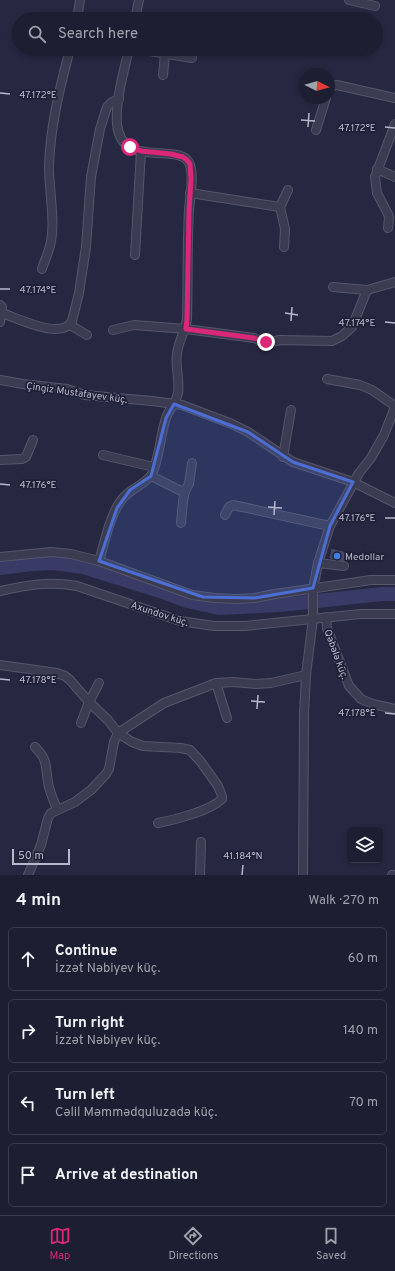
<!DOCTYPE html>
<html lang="en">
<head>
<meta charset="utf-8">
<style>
  :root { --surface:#1c1e32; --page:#292b3e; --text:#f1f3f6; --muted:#a0a2ac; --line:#3a3c4d; --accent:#db2777 }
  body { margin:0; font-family:Overpass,sans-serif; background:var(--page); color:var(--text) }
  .controls { position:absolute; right:12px; bottom:12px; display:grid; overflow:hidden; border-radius:6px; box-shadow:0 2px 6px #0003 }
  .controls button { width:36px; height:36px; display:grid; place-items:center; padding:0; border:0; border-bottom:1px solid var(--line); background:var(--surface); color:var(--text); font:20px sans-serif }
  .compass { position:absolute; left:299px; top:68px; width:36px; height:36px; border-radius:50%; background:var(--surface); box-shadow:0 2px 6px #0003; rotate:95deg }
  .scale { position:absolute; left:12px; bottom:10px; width:58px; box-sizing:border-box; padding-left:4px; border:2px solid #b8b8cc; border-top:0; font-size:11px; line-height:14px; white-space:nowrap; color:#b8b8cc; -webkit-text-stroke:3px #1f2037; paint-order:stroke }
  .stop { position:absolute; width:12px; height:12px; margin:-9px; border:3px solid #db2777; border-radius:50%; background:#fff }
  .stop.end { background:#db2777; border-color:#fff; box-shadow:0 1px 4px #0008 }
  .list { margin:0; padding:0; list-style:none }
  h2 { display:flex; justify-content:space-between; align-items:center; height:52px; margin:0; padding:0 16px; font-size:17px }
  h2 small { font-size:13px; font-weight:400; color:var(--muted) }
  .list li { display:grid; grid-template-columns:26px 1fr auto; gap:12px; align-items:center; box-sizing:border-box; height:64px; margin:0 8px 8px; padding:0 8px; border:1px solid var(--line); border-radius:6px }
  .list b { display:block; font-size:15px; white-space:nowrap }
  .list p { margin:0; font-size:13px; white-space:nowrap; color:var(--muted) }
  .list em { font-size:13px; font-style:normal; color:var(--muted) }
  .icon { flex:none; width:22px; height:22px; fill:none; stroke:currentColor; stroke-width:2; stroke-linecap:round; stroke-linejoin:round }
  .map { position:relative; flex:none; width:395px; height:875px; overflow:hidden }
  .search { position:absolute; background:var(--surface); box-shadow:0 2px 6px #0003; left:12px; right:12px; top:12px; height:44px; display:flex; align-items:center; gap:10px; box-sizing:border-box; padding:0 14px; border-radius:22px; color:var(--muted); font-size:15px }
  .sheet { height:340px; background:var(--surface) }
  nav { display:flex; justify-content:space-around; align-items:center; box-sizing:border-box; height:56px; border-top:1px solid var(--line); background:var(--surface); font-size:11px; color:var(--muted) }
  nav a { display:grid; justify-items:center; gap:2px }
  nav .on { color:var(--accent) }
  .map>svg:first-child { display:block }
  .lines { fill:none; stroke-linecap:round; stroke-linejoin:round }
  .river { stroke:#393a66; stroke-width:14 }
  .building { fill:#454764; stroke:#212239 }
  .minor-casing { stroke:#56566c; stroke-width:10 }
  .minor { stroke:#3b3c52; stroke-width:8 }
  .route { stroke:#db2777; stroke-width:5 }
  .marked { fill:#4c6ed4; fill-opacity:0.2; stroke:#4c6ed4; stroke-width:3; stroke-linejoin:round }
  .ticks { fill:none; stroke:#b8b8cc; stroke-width:1.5 }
  .shop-dot { fill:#3f7fe0; stroke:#1f2037; stroke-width:1.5 }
  .labels { text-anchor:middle; stroke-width:3.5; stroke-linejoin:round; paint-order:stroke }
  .street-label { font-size:10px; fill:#b8b8cc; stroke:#1f2037 }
  .poi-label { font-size:10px; fill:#b8b8cc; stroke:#1f2037; text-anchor:start }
  .ticks-label { font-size:10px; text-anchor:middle; fill:#b8b8cc; stroke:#1f2037; stroke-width:3.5; stroke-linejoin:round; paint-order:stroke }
</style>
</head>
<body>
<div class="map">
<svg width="395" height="875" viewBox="0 0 395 875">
  <rect width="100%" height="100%" fill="#262842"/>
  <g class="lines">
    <polyline class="river" points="0,568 32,564 53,563 83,567 160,591 187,601 219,608 280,605 382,594 395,594"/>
  </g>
  <polygon class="building" points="331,548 347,552 345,562 329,559"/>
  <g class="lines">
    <g class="minor-casing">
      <g id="minor">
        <polyline points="349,0 375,6"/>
        <polyline points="77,19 80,0"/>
        <polyline points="135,19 139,0"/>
        <polyline points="137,49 192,58"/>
        <polyline points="163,75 165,54"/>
        <polyline points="329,89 332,86 337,85 395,98"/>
        <polyline points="316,130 326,98"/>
        <polyline points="377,169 395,177"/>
        <polyline points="190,193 280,207"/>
        <polyline points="388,228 389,218 388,214 377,193 375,177 395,124"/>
        <polyline points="284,247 285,229 280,207 288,190"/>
        <polyline points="135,255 141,151"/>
        <path d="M 42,269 C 44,262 48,254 50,246 C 56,223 49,191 49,167 C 50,127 60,87 70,49"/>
        <polyline points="333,287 367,290"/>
        <polyline points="0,305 2,307 0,322"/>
        <path d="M 2,313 C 17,318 62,341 72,321 L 79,293 L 86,247 L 91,177 L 100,129 L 107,107 L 112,102 L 119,99"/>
        <polyline points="70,325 87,335"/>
        <polyline points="113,330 134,325 186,329 254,338 266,343 280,340 332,341 342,336 352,327 367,290 395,282"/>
        <polyline points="327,379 360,385 372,390 395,406"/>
        <polyline points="0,380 23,384 67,389 85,395 152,401 182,405 232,424 248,432 293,462 353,482 395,503"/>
        <polyline points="103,455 154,467"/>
        <polyline points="283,457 291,410"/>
        <polyline points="0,460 22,459 26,457 33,440"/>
        <polyline points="151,476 179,490 185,491"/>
        <polyline points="225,515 229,507 233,505 330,526"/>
        <polyline points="181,523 183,501 185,491 189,484 192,463"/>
        <polyline points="0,557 51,552 71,554 99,561 192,595 215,598 236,599 255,598 275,594 371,580 395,580"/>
        <path d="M 99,561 C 105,542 110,512 124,497 C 132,488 146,484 152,474 C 160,456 160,436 166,418 C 169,409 176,403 178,393 C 180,380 175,367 177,354 C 178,342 185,332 187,319 C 188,283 187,247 189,210 C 190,197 194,178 190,165 C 182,140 121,171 117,124 C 115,102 124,71 129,49"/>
        <polyline points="318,563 344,566"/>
        <path d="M 0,591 C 27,585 49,581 77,586 L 180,621 L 214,626 L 245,626 L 361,614 L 395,614"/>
        <polyline points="326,617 327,628 349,686 361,699 373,704 395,709"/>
        <path d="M 0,665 L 57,673 L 65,676 L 70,680 L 89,702 L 108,720 L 118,733 L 132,742 L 143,746 L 181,748 L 190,750 L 201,762 L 218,786 L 222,796 L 222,799 C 210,811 174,820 158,823"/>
        <polyline points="216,683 227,718"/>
        <polyline points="81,723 89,702 99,683"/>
        <path d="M 35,747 C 48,760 45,765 48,782 C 49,791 54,801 57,809"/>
        <polyline points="28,875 41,845 48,818 51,813 75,802 91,790 106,774 109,769 114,742 118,733 164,703 216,683 233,682 256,684 271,683 306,675"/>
        <polyline points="200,875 201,842"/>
        <polyline points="303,875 304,715 306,675 313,619 313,588 315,579 318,563 330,526 359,473 371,458 384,435 395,407"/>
        <polyline points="392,875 395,875"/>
      </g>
    </g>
    <use href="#minor" class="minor"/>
  </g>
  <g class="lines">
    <polyline class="route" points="130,147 141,151 171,154 183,157 187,160 190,164 191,179 189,211 187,319 186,329 254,338 266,342"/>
  </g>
  <path class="marked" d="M 174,404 L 248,432 L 293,462 L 353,482 L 330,526 L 313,588 L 255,598 L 203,597 L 99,561 L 117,508 L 130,490 L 151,476 L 166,418 Z"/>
  <path class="ticks" d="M 0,93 L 10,94M 301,120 L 315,121M 308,127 L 309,113M 385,127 L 395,128M 0,289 L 10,289M 285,313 L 298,315M 291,321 L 292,307M 385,322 L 395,323M 0,484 L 10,485M 268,507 L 282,508M 274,515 L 275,501M 385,518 L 395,518M 0,679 L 10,680M 251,701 L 265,702M 257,709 L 258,695M 385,713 L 395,714M 242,875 L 243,865"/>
  <circle class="shop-dot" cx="337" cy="556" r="4"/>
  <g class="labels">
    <g class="street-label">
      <text transform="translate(77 392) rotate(8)" y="4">Çingiz Mustafayev küç.</text>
      <text transform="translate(160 613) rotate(18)" y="4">Axundov küç.</text>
      <text transform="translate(337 654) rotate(70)" y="4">Qəbələ küç.</text>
    </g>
    <g class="poi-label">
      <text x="345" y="560">Medollar</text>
    </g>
  </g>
  <g class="ticks-label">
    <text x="38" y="98">47.172°E</text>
    <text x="357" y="131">47.172°E</text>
    <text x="38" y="293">47.174°E</text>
    <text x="357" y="326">47.174°E</text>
    <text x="38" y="488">47.176°E</text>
    <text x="357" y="521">47.176°E</text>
    <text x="38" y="683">47.178°E</text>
    <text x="357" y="716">47.178°E</text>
    <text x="243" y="859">41.184°N</text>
  </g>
</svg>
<div class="controls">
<button><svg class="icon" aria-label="layers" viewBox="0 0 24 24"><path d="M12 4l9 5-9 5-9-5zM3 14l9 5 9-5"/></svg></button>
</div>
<svg class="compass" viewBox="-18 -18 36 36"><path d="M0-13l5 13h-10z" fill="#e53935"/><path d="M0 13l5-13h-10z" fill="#a0a2ac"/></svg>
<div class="scale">50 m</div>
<div class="stop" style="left:130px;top:147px"></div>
<div class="stop end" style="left:266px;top:342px"></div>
<div class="search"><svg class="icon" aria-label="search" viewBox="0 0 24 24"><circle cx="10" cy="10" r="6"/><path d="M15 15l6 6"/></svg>Search here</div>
</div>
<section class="sheet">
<h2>4 min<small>Walk · 270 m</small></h2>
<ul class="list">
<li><svg class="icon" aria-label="ahead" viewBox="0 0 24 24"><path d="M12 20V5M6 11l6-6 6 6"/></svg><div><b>Continue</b><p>İzzət Nəbiyev küç.</p></div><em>60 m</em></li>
<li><svg class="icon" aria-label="right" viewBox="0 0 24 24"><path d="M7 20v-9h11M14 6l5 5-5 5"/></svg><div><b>Turn right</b><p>İzzət Nəbiyev küç.</p></div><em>140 m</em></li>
<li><svg class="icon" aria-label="left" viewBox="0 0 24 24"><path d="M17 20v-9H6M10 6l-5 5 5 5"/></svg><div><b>Turn left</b><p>Cəlil Məmmədquluzadə küç.</p></div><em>70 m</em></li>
<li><svg class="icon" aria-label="arrive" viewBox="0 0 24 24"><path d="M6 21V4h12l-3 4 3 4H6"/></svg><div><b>Arrive at destination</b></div></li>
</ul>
</section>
<nav>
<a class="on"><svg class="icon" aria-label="map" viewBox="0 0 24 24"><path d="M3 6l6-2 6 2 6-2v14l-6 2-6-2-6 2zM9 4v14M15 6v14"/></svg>Map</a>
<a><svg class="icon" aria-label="directions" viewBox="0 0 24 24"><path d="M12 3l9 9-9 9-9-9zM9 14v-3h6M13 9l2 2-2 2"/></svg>Directions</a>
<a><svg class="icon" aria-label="saved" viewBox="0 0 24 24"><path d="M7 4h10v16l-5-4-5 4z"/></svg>Saved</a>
</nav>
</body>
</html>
